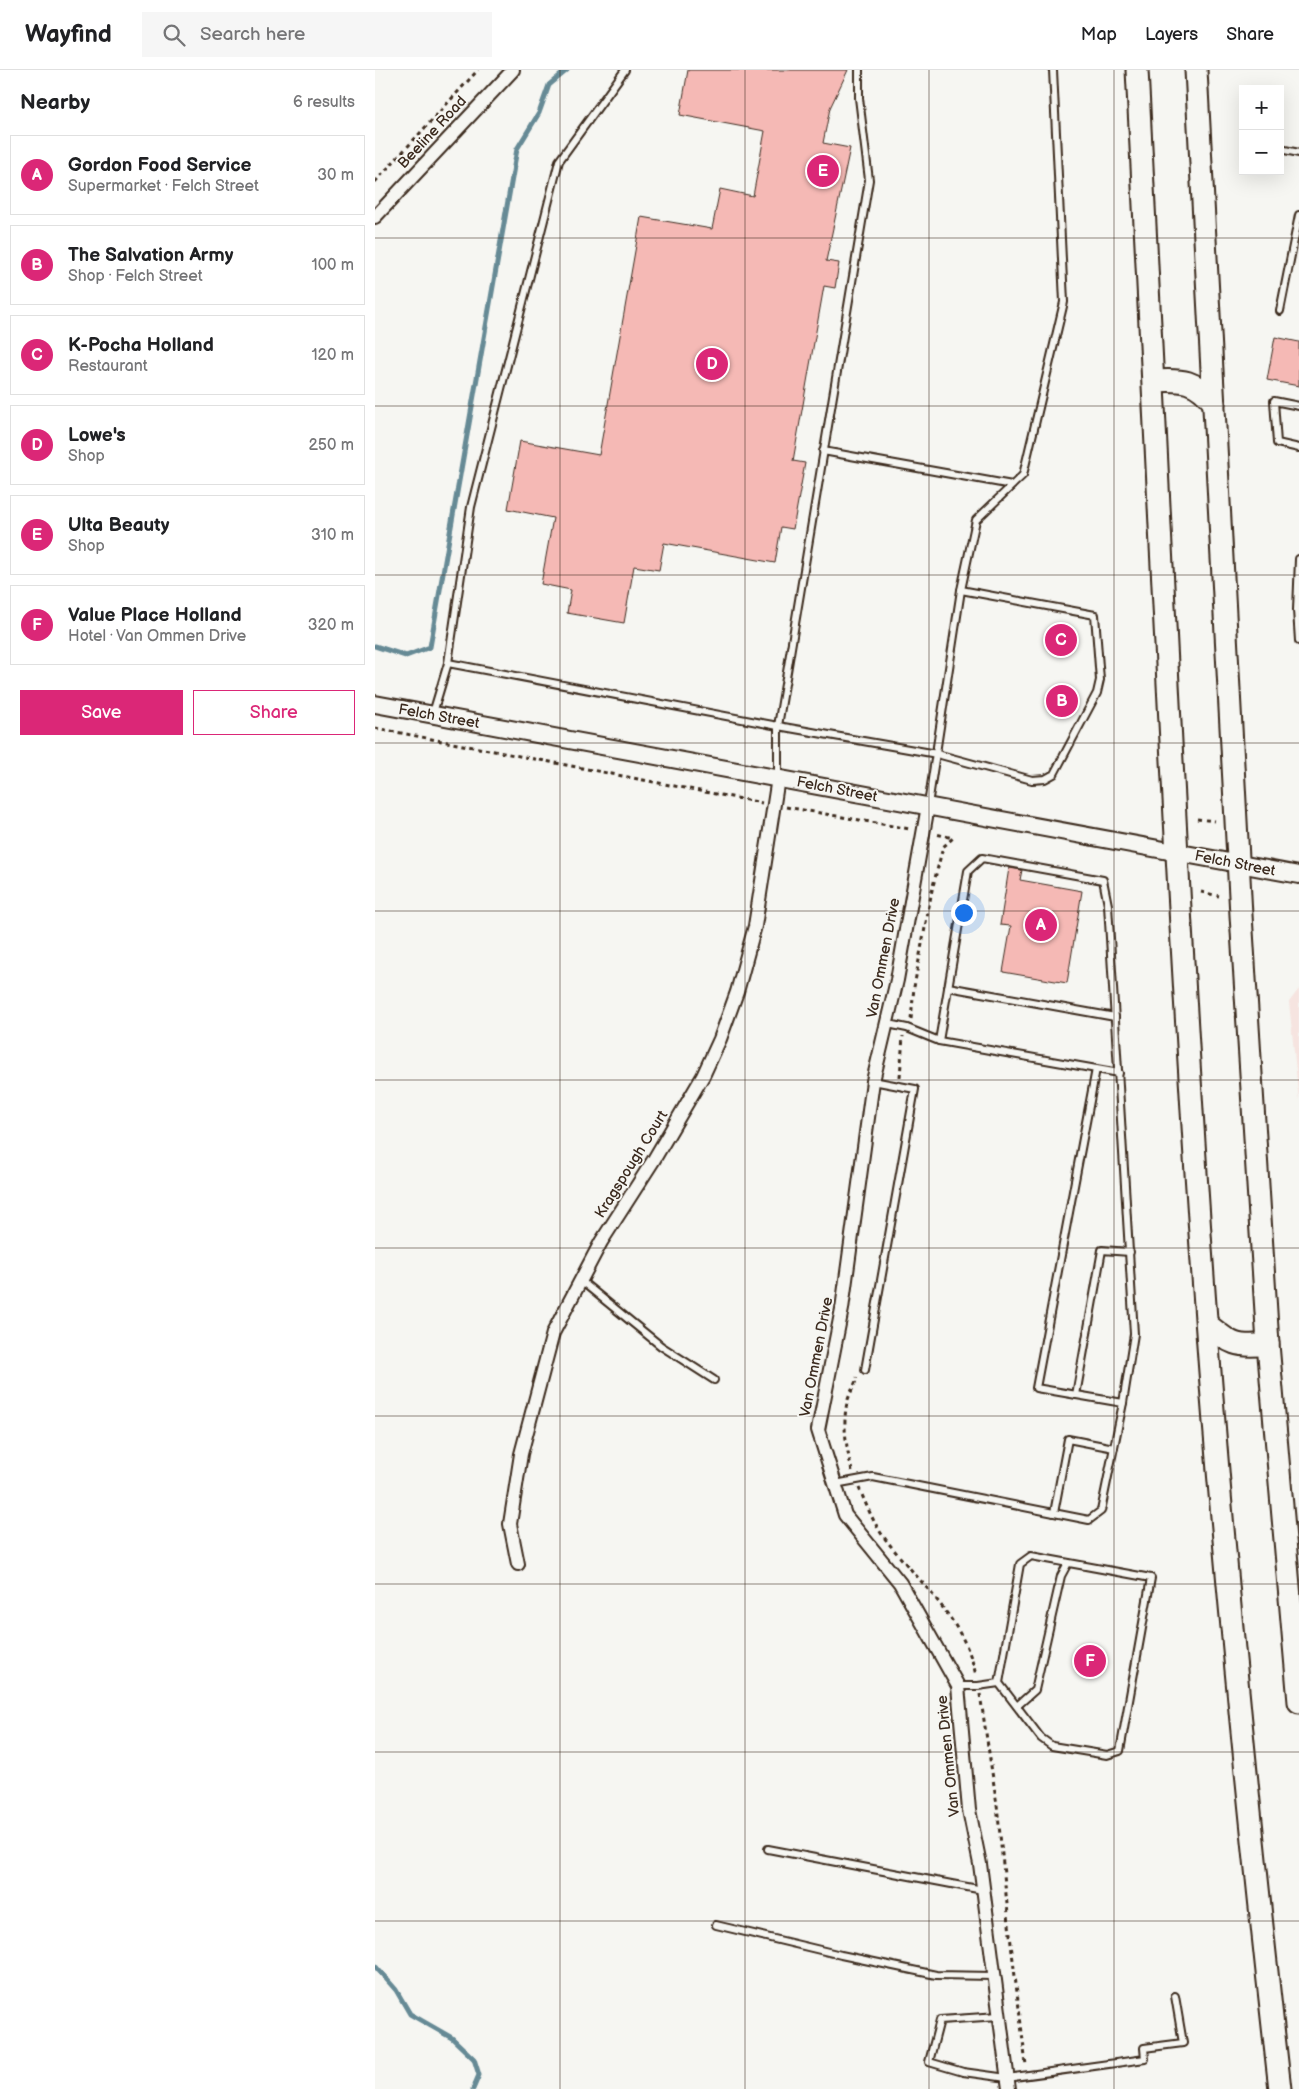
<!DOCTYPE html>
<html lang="en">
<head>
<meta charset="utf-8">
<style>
  :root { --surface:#fff; --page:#f6f6f6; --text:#202124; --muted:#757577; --line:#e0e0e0; --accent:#db2777 }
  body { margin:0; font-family:"Balsamiq Sans",sans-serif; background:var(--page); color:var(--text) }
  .controls { position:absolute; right:15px; top:15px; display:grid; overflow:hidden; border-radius:0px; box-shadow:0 5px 20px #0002 }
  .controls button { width:45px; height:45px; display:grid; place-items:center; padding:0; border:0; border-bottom:1px solid var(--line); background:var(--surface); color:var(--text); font:25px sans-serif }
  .you { position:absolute; left:588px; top:842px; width:18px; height:18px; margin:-12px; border:4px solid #fff; border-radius:50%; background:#1a73e8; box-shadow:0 0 0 8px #1a73e833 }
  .badge { display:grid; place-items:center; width:32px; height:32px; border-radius:50%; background:var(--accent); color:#fff; font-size:16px; font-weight:700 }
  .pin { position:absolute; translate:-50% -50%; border:2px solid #fff; box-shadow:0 1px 5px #0006 }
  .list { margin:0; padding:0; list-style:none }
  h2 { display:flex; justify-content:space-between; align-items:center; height:65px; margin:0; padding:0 20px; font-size:21px }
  h2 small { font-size:16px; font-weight:400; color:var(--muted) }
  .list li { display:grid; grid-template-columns:32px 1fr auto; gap:15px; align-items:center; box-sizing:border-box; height:80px; margin:0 10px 10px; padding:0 10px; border:1px solid var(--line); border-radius:0px }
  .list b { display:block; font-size:19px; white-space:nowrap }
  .list p { margin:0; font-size:16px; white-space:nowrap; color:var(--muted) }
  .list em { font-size:16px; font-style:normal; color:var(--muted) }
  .actions { display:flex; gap:10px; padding:15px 20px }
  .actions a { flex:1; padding:11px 0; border:1px solid var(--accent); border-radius:0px; text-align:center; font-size:18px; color:var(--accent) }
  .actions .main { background:var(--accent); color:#fff }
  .icon { flex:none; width:28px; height:28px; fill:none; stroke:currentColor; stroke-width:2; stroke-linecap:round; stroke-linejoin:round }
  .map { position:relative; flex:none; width:924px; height:2019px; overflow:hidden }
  header { display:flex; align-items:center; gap:30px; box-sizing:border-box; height:70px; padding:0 25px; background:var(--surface); border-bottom:1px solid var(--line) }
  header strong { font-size:24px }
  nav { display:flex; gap:28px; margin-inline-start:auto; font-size:18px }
  .search { width:350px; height:45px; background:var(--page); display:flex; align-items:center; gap:12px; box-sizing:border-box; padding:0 18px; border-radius:0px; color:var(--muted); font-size:19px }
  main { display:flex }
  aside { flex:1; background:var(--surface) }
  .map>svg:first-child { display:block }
  .built { fill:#f6e4e0 }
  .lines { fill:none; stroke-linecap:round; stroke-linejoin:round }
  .stream { stroke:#668a95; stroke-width:5 }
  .building { fill:#f5b9b5; stroke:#3b2a1e }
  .service-casing { stroke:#3b2a1e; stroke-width:10 }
  .minor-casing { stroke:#3b2a1e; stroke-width:16 }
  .tertiary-casing { stroke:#3b2a1e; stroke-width:20 }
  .trunk-casing { stroke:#3b2a1e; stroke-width:25 }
  .path { stroke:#3b2a1e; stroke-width:3; stroke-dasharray:4 4; stroke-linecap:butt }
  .service { stroke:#f6f6f2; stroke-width:6 }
  .minor { stroke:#f6f6f2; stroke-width:12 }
  .tertiary { stroke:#f6f6f2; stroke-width:16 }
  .trunk { stroke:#f6f6f2; stroke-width:21 }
  .grid { fill:none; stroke:#3b2a1e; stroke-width:1; stroke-opacity:0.55 }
  .labels { text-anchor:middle; stroke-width:4; stroke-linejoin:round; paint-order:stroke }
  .street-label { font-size:15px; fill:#3b2a1e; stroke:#f6f6f2 }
</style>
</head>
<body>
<header>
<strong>Wayfind</strong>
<div class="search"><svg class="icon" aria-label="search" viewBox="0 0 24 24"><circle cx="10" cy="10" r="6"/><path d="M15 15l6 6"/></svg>Search here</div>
<nav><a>Map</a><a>Layers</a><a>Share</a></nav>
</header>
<main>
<aside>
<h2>Nearby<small>6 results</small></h2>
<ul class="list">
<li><span class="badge">A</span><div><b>Gordon Food Service</b><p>Supermarket · Felch Street</p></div><em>30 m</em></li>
<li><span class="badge">B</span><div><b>The Salvation Army</b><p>Shop · Felch Street</p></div><em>100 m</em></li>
<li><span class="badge">C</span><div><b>K-Pocha Holland</b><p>Restaurant</p></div><em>120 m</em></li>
<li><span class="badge">D</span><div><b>Lowe's</b><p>Shop</p></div><em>250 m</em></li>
<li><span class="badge">E</span><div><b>Ulta Beauty</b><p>Shop</p></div><em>310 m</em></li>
<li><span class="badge">F</span><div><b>Value Place Holland</b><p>Hotel · Van Ommen Drive</p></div><em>320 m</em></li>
</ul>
<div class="actions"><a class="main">Save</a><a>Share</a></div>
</aside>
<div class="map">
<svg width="924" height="2019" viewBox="0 0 924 2019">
  <rect width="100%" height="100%" fill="#f6f6f2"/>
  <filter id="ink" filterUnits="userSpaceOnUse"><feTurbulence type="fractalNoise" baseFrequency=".02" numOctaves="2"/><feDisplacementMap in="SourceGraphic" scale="10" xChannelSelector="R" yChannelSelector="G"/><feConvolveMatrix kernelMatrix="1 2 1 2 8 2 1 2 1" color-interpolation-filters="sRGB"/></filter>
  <g filter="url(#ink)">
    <polygon class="built" points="924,919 924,1031 914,932"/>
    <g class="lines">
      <g class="stream">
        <polyline points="0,576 31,586 55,577 142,79 164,43 174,15 192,0"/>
        <polyline points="0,1896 21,1920 35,1944 77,1968 99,1989 104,2005 98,2019"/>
      </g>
    </g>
    <g class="building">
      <polygon points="313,0 473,0 455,38 448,73 475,78 451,191 464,193 460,218 449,216 418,391 430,393 418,459 406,457 400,493 289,473 284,500 259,496 249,553 192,543 196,520 166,514 178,448 133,439 145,371 224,385 266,147 337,159 345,119 378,126 390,61 305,45"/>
      <polygon points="900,267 924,272 924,316 892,310"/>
      <polygon points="634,798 647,800 645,810 707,821 692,913 628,902 636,856 625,855"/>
    </g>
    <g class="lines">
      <g class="service-casing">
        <g id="service">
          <polyline points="905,79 924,83"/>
          <polyline points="905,241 924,145"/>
          <polyline points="924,336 899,331 902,373 924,378"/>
          <polyline points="448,381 637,415"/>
          <polyline points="924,489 922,540 924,571"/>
          <polyline points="73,593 96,437 184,91 250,0"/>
          <polyline points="58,643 73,593 403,656 494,110 484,28 484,0"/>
          <polyline points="403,708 403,656 562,684 657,710 670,709 679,704 722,623 725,610 720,545 586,520"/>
          <polyline points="553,735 586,520 601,450 648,405 689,232 678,0"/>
          <polyline points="573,917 740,947"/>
          <polyline points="513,954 532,958 564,971 744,1003"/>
          <polyline points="721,999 661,1318 748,1333"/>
          <polyline points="205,1210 286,1276 339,1310"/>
          <polyline points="490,1300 540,1019 498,1011"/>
          <polyline points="701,1325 727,1180 755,1182"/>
          <polyline points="460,1414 498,1407 714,1450 726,1441 748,1333 759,1264 733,835 728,810 607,788 593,801 564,971"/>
          <polyline points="679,1443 693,1369 739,1378"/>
          <polyline points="583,1616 603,1616 624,1613 645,1494 656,1486 776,1508 745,1681 732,1685 677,1676 666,1668 624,1613"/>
          <polyline points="642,1636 660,1620 686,1506 693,1493"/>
          <polyline points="393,1779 608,1820"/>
          <polyline points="341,1855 466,1885 561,1905 619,1906"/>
          <polyline points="624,1946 565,1950 554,1992 588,2002 632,2008 770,1989 769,1978 808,1973 800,1926"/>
        </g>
      </g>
      <g class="minor-casing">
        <g id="minor">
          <polyline points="0,147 138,0"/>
          <polyline points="553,736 522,910 498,1011 467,1239 443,1360 470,1445 525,1513 583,1616 594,1740 605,1794 634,2019"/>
          <polyline points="143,1494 135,1454 146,1384 178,1263 226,1172 278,1091 328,1006 345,969 362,922 380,856 403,708"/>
        </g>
      </g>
      <g class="tertiary-casing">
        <polyline id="tertiary" points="0,634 924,805"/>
      </g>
      <g class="trunk-casing">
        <g id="trunk">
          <path d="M 762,0 C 784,416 801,833 831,1249 C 850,1507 876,1763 905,2019"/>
          <polyline points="821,0 866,845 893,1274 924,1632"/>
          <path d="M 779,311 C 807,309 821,310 839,333"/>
          <path d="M 832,1254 C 856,1274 861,1278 893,1274"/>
        </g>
      </g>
      <g class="path">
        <polyline points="0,112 103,0"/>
        <polyline points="0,658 387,733"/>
        <polyline points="411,737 535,759"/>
        <polyline points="822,749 840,751"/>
        <polyline points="826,822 844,826"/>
        <polyline points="536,949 539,917 557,820 568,777 578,768 561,764"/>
        <polyline points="525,1007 528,966"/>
        <path d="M 477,1401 C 472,1380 467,1355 472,1333 C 474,1324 480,1316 482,1307"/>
        <path d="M 484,1418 C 491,1434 498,1452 508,1466 C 541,1510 590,1549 601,1606"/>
        <polyline points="605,1624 622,1735 636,1874 651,1995"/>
      </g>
      <use href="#service" class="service"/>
      <use href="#minor" class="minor"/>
      <use href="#tertiary" class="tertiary"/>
      <use href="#trunk" class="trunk"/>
    </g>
  </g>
  <path class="grid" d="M 185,0 L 185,2019M 370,0 L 370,2019M 554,0 L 554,2019M 739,0 L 739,2019M 0,168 L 924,168M 0,336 L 924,336M 0,505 L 924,505M 0,673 L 924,673M 0,841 L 924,841M 0,1010 L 924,1010M 0,1178 L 924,1178M 0,1346 L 924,1346M 0,1514 L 924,1514M 0,1682 L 924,1682M 0,1851 L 924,1851"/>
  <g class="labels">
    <g class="street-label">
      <text transform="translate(57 62) rotate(-47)" y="5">Beeline Road</text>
      <text transform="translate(64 646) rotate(10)" y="5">Felch Street</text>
      <text transform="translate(462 719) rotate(11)" y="5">Felch Street</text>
      <text transform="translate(860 793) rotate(11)" y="5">Felch Street</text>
      <text transform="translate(508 888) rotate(-79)" y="5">Van Ommen Drive</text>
      <text transform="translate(256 1094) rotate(-58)" y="5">Kragspough Court</text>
      <text transform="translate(441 1287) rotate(-79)" y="5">Van Ommen Drive</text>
      <text transform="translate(573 1686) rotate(-96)" y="5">Van Ommen Drive</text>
    </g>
  </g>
</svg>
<div class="controls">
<button>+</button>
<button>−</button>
</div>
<div class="you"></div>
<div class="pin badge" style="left:666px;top:855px">A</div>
<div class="pin badge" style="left:687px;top:631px">B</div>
<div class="pin badge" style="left:686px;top:570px">C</div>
<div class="pin badge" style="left:337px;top:294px">D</div>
<div class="pin badge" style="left:448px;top:101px">E</div>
<div class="pin badge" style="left:715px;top:1591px">F</div>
</div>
</main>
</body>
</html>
